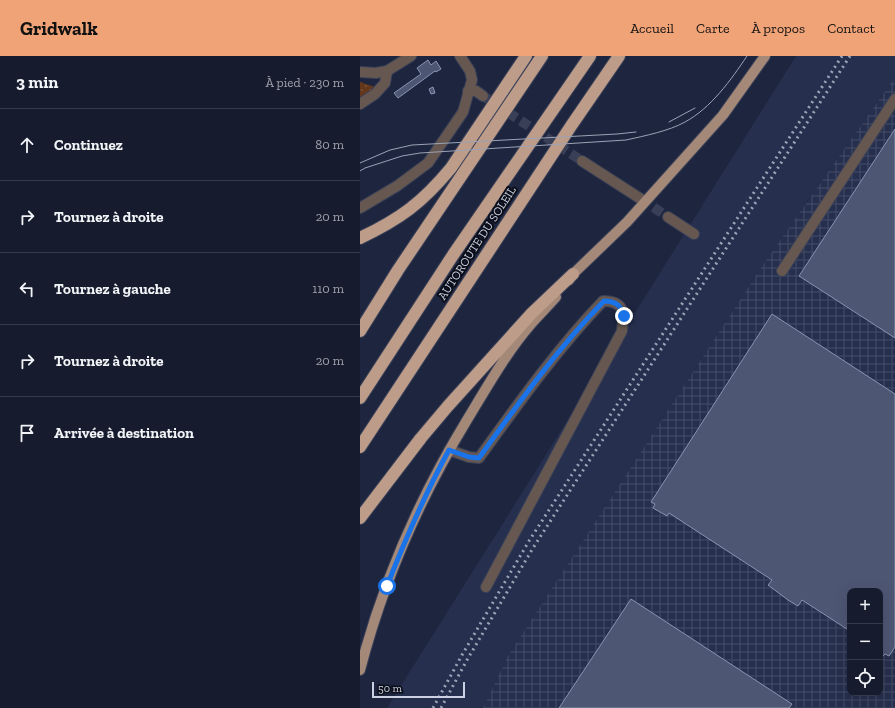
<!DOCTYPE html>
<html lang="fr">
<head>
<meta charset="utf-8">
<style>
  :root { --surface:#161c2e; --page:#1f2536; --text:#f1f3f6; --muted:#9ea1aa; --line:#353a4a; --accent:#efa377 }
  body { margin:0; font-family:"Zilla Slab",serif; background:var(--page); color:var(--text) }
  .controls { position:absolute; right:12px; bottom:12px; display:grid; overflow:hidden; border-radius:8px; box-shadow:0 4px 16px #0002 }
  .controls button { width:36px; height:36px; display:grid; place-items:center; padding:0; border:0; border-bottom:1px solid var(--line); background:var(--surface); color:var(--text); font:20px sans-serif }
  .scale { position:absolute; left:12px; bottom:10px; width:93px; box-sizing:border-box; padding-left:4px; border:2px solid #cbd1e2; border-top:0; font-size:11px; line-height:14px; white-space:nowrap; color:#cbd1e2; -webkit-text-stroke:3px #0c0f1a; paint-order:stroke }
  .stop { position:absolute; width:12px; height:12px; margin:-9px; border:3px solid #1a73e8; border-radius:50%; background:#fff }
  .stop.end { background:#1a73e8; border-color:#fff; box-shadow:0 1px 4px #0008 }
  .list { margin:0; padding:0; list-style:none }
  h2 { display:flex; justify-content:space-between; align-items:center; height:52px; margin:0; padding:0 16px; font-size:17px }
  h2 small { font-size:13px; font-weight:400; color:var(--muted) }
  .list li { display:grid; grid-template-columns:26px 1fr auto; gap:12px; align-items:center; box-sizing:border-box; height:72px; padding:0 16px; border-top:1px solid var(--line) }
  .list b { display:block; font-size:15px; white-space:nowrap }
  .list em { font-size:13px; font-style:normal; color:var(--muted) }
  .icon { flex:none; width:22px; height:22px; fill:none; stroke:currentColor; stroke-width:2; stroke-linecap:round; stroke-linejoin:round }
  .map { position:relative; flex:none; width:535px; height:652px; overflow:hidden }
  header { display:flex; align-items:center; gap:24px; box-sizing:border-box; height:56px; padding:0 20px; background:var(--accent); color:#111 }
  header strong { font-size:19px }
  nav { display:flex; gap:22px; margin-inline-start:auto; font-size:14px }
  main { display:flex }
  aside { flex:1; background:var(--surface) }
  .map>svg:first-child { display:block }
  .built { fill:#262f4d }
  .industrial { fill:url(#industrial-grid); fill-rule:evenodd }
  .green { fill:url(#green-dots) }
  .building { fill:#4d5673; stroke:#8994b3 }
  .lines { fill:none; stroke-linecap:round; stroke-linejoin:round }
  .minor-tunnel { stroke:#383f57; stroke-width:10; stroke-dasharray:10 5; stroke-linecap:butt }
  .minor-casing { stroke:#3a4158; stroke-width:12 }
  .major-casing { stroke:#3a4158; stroke-width:12 }
  .highway-casing { stroke:#3a4158; stroke-width:14 }
  .minor { stroke:#665851; stroke-width:10 }
  .major { stroke:#a48979; stroke-width:10 }
  .highway { stroke:#bd9c89; stroke-width:12 }
  .tram { stroke:#9ca3b6; stroke-width:1 }
  .rail { stroke:#9ca3b6; stroke-width:3; stroke-dasharray:2 4; stroke-linecap:butt }
  .route { stroke:#1a73e8; stroke-width:5 }
  .labels { text-anchor:middle; stroke-width:4; stroke-linejoin:round; paint-order:stroke }
  .street-label { font-size:12px; fill:#cbd1e2; stroke:#0c0f1a }
</style>
</head>
<body>
<header>
<strong>Gridwalk</strong>
<nav><a>Accueil</a><a>Carte</a><a>À propos</a><a>Contact</a></nav>
</header>
<main>
<aside>
<h2>3 min<small>À pied · 230 m</small></h2>
<ul class="list">
<li><svg class="icon" aria-label="ahead" viewBox="0 0 24 24"><path d="M12 20V5M6 11l6-6 6 6"/></svg><div><b>Continuez</b></div><em>80 m</em></li>
<li><svg class="icon" aria-label="right" viewBox="0 0 24 24"><path d="M7 20v-9h11M14 6l5 5-5 5"/></svg><div><b>Tournez à droite</b></div><em>20 m</em></li>
<li><svg class="icon" aria-label="left" viewBox="0 0 24 24"><path d="M17 20v-9H6M10 6l-5 5 5 5"/></svg><div><b>Tournez à gauche</b></div><em>110 m</em></li>
<li><svg class="icon" aria-label="right" viewBox="0 0 24 24"><path d="M7 20v-9h11M14 6l5 5-5 5"/></svg><div><b>Tournez à droite</b></div><em>20 m</em></li>
<li><svg class="icon" aria-label="arrive" viewBox="0 0 24 24"><path d="M6 21V4h12l-3 4 3 4H6"/></svg><div><b>Arrivée à destination</b></div></li>
</ul>
</aside>
<div class="map">
<svg width="535" height="652" viewBox="0 0 535 652">
  <defs>
    <pattern id="industrial-grid" width="8" height="8" patternUnits="userSpaceOnUse"><rect width="8" height="8" fill="#262f4d"/><path d="M0 4h8M4 0v8" fill="none" stroke="#444c66"/></pattern>
    <pattern id="green-dots" width="8" height="8" patternUnits="userSpaceOnUse"><rect width="8" height="8" fill="#64371a"/><path d="M2 2h.1M6 6h.1" fill="none" stroke="#79533b" stroke-width="1.8" stroke-linecap="round"/></pattern>
  </defs>
  <rect width="100%" height="100%" fill="#1e253e"/>
  <polygon class="built" points="436,0 535,0 535,21 402,210 147,601 123,652 27,652"/>
  <path class="industrial" d="M 535,21 L 535,652 L 123,652 L 147,601 L 402,210 ZM 490,535 L 520,535 L 520,637 L 490,637 Z"/>
  <polygon class="green" points="0,26 24,34 0,53"/>
  <g class="building">
    <polygon points="68,4 71,9 76,5 81,13 76,16 75,15 38,42 34,37 61,18 57,12"/>
    <polygon points="73,31 75,37 71,38 69,33"/>
    <polygon points="535,73 535,282 439,220"/>
    <polygon points="412,258 535,338 535,591 529,600 525,598 522,601 520,600 520,535 490,535 490,575 442,544 438,550 428,544 408,529 412,524 309,457 307,460 293,452 295,448 291,446"/>
    <polygon points="271,543 432,648 429,652 199,652"/>
  </g>
  <g class="lines">
    <g class="minor-tunnel">
      <polyline points="123,40 222,105"/>
      <polyline points="281,143 308,161"/>
    </g>
    <g class="minor-casing">
      <g id="minor">
        <polyline points="0,16 16,17 27,15 51,0"/>
        <polyline points="108,35 116,35 123,40"/>
        <polyline points="0,48 15,38 25,27 27,15"/>
        <polyline points="222,105 281,143"/>
        <polyline points="0,152 37,130 68,107 103,56 112,24 110,15 100,0"/>
        <polyline points="308,161 334,178"/>
        <polyline points="422,215 535,43"/>
        <path d="M 89,394 L 109,401 L 119,402 C 158,348 197,293 243,245 C 265,245 264,257 262,275 L 126,531"/>
      </g>
    </g>
    <g class="major-casing">
      <g id="major">
        <polyline points="209,224 213,218 267,166 363,59 405,0"/>
        <path d="M 0,614 C 23,526 60,441 107,364 C 127,331 146,297 171,268 C 179,259 188,250 196,241"/>
      </g>
    </g>
    <g class="highway-casing">
      <g id="highway">
        <path d="M 0,182 C 40,163 62,147 91,112 L 166,0"/>
        <polyline points="0,275 38,214 182,0"/>
        <polyline points="0,342 93,199 230,0"/>
        <polyline points="0,391 211,70 259,0"/>
        <polyline points="0,462 61,382 88,350 172,257 213,218"/>
      </g>
    </g>
    <use href="#minor" class="minor"/>
    <use href="#major" class="major"/>
    <use href="#highway" class="highway"/>
    <g class="tram">
      <polyline points="309,66 335,52"/>
      <polyline points="0,107 30,94 52,89 257,78 276,76"/>
      <path d="M 0,115 L 5,112 L 42,100 L 60,97 L 266,84 C 284,80 309,75 325,66 C 351,52 371,24 387,0"/>
    </g>
    <g class="rail">
      <polyline points="73,652 102,599 169,485 482,0"/>
      <polyline points="81,652 107,604 173,492 490,0"/>
    </g>
  </g>
  <g class="lines">
    <path class="route" d="M 27,530 C 45,484 65,438 89,394 L 109,401 L 119,402 C 158,348 197,293 244,245 C 255,245 261,249 264,260"/>
  </g>
  <g class="labels">
    <g class="street-label">
      <text transform="translate(117 187) rotate(-57)" y="4">AUTOROUTE DU SOLEIL</text>
    </g>
  </g>
</svg>
<div class="controls">
<button>+</button>
<button>−</button>
<button><svg class="icon" aria-label="locate" viewBox="0 0 24 24"><circle cx="12" cy="12" r="6"/><path d="M12 2v4M12 18v4M2 12h4M18 12h4"/></svg></button>
</div>
<div class="scale">50 m</div>
<div class="stop" style="left:27px;top:530px"></div>
<div class="stop end" style="left:264px;top:260px"></div>
</div>
</main>
</body>
</html>
